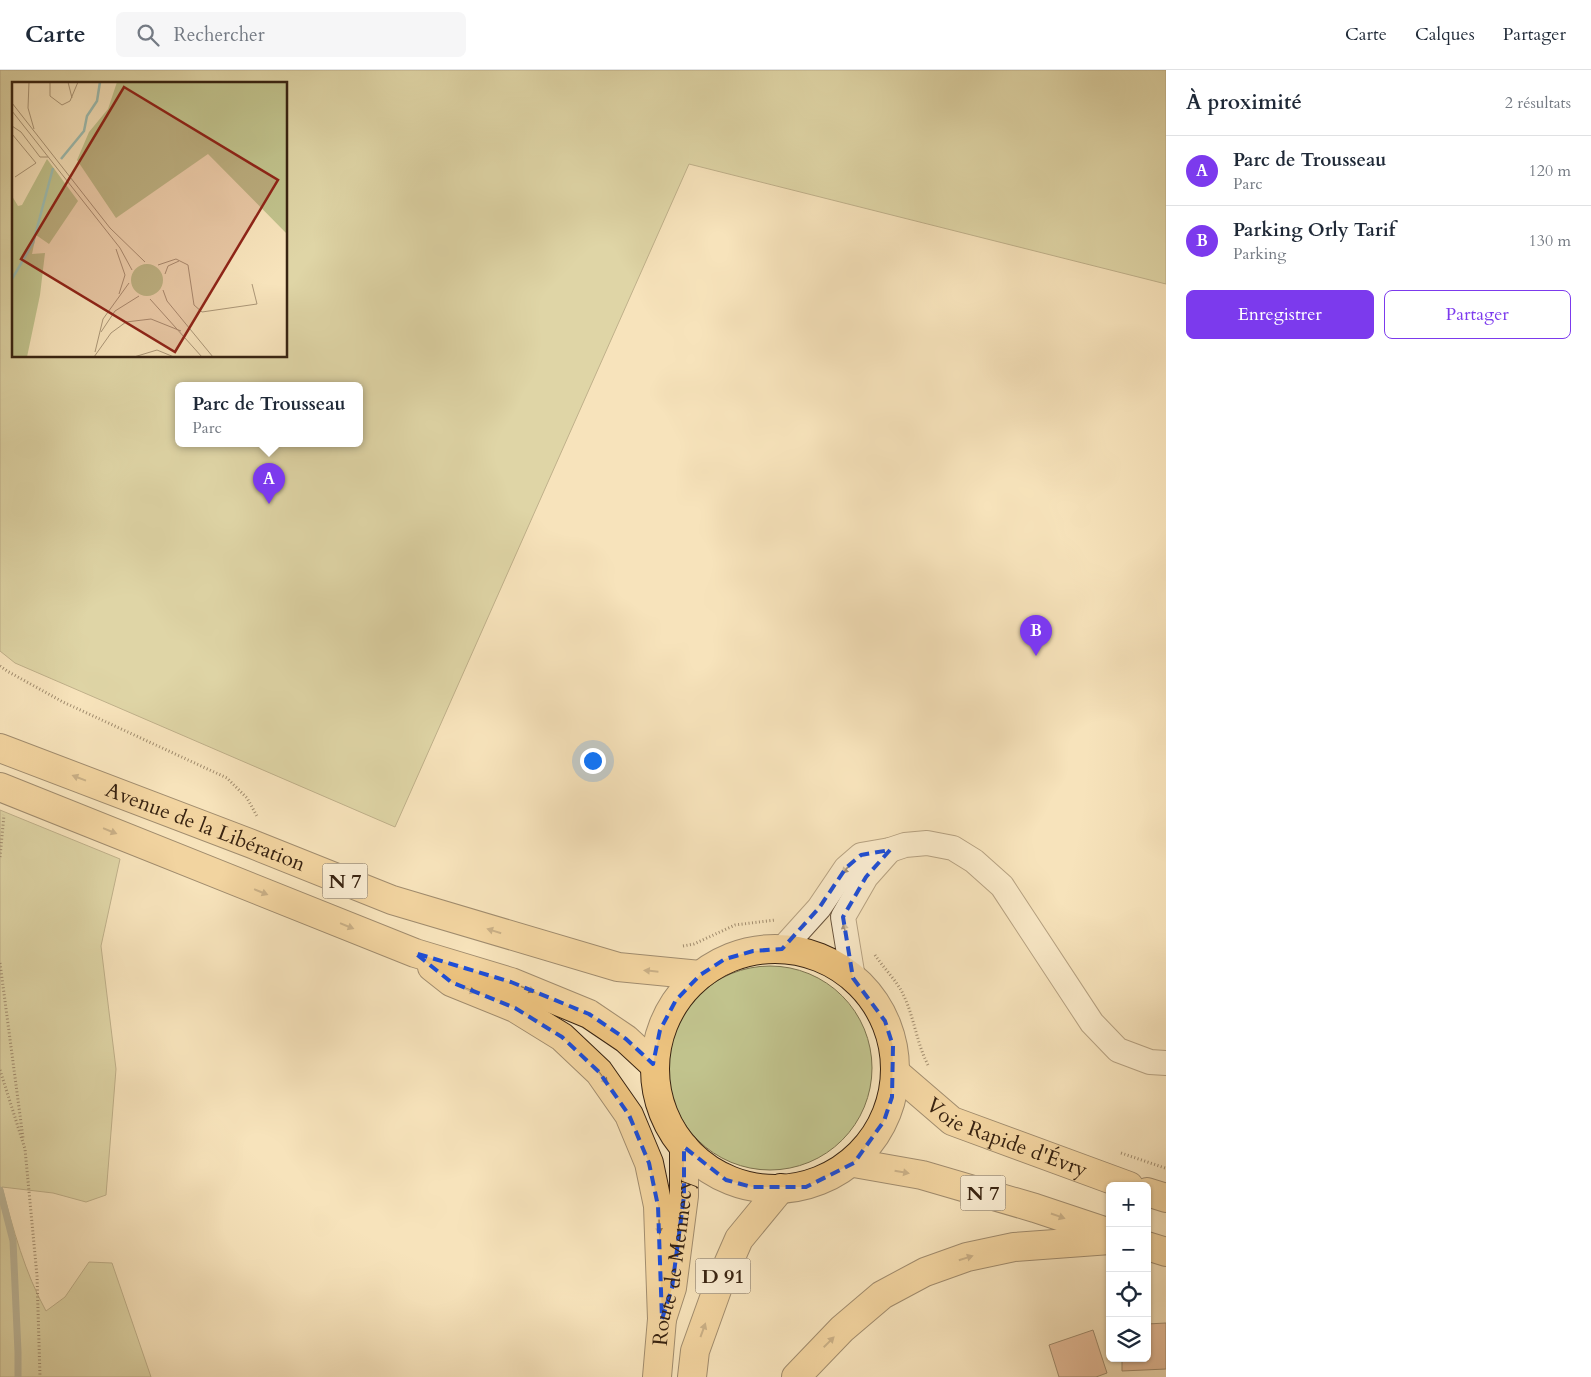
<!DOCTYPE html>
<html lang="fr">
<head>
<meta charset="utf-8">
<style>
  :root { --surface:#fff; --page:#f6f6f7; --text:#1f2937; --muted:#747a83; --line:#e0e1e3; --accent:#7c3aed }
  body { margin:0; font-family:Cardo,serif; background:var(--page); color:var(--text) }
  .controls { position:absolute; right:15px; bottom:15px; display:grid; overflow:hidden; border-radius:8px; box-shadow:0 1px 4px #0004 }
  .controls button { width:45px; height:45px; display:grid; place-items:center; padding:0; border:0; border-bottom:1px solid var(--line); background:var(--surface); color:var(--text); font:25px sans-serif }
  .you { position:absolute; left:592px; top:690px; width:18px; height:18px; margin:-12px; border:4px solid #fff; border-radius:50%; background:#1a73e8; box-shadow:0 0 0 8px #1a73e833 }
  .badge { display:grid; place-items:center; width:32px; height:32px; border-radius:50%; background:var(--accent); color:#fff; font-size:16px; font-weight:700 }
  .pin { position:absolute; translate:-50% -41px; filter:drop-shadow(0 1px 2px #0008) }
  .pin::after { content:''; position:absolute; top:26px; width:18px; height:15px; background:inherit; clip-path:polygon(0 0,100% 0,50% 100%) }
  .popup { position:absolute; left:175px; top:312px; width:188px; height:65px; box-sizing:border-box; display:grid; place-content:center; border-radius:8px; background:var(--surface); filter:drop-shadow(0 1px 4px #0005); font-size:16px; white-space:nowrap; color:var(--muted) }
  .popup b { font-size:19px; color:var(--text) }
  .popup::after { content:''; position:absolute; left:50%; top:100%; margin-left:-10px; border:10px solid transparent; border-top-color:var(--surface) }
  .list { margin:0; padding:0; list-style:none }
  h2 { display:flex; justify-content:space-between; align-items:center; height:65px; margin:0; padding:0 20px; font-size:21px }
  h2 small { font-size:16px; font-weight:400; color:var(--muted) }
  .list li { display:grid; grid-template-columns:32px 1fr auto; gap:15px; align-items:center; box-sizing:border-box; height:70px; padding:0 20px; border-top:1px solid var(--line) }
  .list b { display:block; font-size:19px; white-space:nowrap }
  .list p { margin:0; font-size:16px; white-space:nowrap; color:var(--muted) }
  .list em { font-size:16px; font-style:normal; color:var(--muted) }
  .actions { display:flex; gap:10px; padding:15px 20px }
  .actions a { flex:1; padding:11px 0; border:1px solid var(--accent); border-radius:8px; text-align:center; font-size:18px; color:var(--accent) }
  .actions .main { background:var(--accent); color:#fff }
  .icon { flex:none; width:28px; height:28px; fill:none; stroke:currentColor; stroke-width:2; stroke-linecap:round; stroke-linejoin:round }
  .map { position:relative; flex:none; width:1166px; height:1307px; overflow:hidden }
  header { display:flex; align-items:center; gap:30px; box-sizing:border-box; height:70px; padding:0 25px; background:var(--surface); border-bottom:1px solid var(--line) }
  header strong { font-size:24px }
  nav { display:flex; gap:28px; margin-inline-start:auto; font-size:18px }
  .search { width:350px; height:45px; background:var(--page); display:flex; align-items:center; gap:12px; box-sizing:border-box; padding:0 18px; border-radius:8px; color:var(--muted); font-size:19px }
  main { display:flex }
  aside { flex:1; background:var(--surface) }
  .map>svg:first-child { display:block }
  .green { fill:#c1c38d; stroke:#7c734f; fill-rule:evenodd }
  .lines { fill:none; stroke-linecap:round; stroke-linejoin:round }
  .stream { stroke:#758072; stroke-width:7 }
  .building { fill:#d9977a; stroke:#382311 }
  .street-casing { stroke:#68533c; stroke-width:26 }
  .primary-casing { stroke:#382311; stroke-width:30 }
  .path { stroke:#382311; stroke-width:3; stroke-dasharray:1 2.5; stroke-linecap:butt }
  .street { stroke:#faedd3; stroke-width:24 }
  .primary { stroke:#ecc27e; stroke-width:28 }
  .oneway { fill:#927248 }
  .oneway2 { fill:#a3927c }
  .marked { fill:none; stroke:#1d4ed8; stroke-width:4; stroke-dasharray:10 6; stroke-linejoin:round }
  .labels { text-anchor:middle; stroke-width:4; stroke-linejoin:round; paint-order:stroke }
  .shield { fill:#faedd3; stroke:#72604b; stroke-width:1 }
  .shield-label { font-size:20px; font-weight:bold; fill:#382311 }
  .street-label { font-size:21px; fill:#382311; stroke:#faedd3 }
  .inset-river { fill:none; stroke:#9dbeb3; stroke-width:2.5 }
  .inset-road { fill:none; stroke:#ab9677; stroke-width:1 }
  .view { fill:#8f2418; fill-opacity:0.15; stroke:#8f2418; stroke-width:2.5 }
  .inset-edge { fill:none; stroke:#382311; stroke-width:2.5 }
</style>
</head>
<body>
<header>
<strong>Carte</strong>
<div class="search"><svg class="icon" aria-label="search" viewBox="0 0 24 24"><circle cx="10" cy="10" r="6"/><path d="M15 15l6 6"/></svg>Rechercher</div>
<nav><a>Carte</a><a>Calques</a><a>Partager</a></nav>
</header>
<main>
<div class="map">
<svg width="1166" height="1307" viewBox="0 0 1166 1307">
  <rect width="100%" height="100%" fill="#f7e3bb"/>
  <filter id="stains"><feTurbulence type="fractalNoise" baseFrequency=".004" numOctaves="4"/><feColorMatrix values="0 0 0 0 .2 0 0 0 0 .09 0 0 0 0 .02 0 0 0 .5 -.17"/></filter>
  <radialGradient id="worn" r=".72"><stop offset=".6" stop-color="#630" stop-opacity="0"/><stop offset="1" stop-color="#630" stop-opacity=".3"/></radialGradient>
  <g class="green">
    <path d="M 0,0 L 1166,0 L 1166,214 L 689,94 L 395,757 L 15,593 L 0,581 ZM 14,14 L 286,14 L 286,286 L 14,286 ZM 179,315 L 359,315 L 359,373 L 179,373 Z"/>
    <path d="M 0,740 L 120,789 L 101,876 L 116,999 L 106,1125 L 86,1132 L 53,1123 L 2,1117 C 13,1159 25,1203 46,1241 L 65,1227 L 89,1192 L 112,1193 L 151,1307 L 0,1307 Z"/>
    <circle cx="770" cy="998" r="102"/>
  </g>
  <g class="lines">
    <polyline class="stream" points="0,1120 13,1171 18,1282 18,1307"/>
  </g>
  <g class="building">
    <polygon points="1166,1253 1166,1299 1122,1301 1122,1288 1147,1288 1147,1254"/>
    <polygon points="1093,1260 1107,1303 1096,1307 1059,1307 1049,1275"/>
  </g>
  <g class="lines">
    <g class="street-casing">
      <g id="street">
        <polyline points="782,879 819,838 846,798 861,785 890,780 905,775 927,773 953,778 974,791 1002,816 1092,953 1118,980 1150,992 1166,993"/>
        <polyline points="853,908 843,847 866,807 890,780"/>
      </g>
    </g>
    <g class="primary-casing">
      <g id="primary">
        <path id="s1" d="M 0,678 L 252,774 L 392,830 L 618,897 L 700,905"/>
        <polyline points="0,717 415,883 511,912 589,944 626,969 653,994"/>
        <circle cx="775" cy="999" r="120"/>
        <polyline points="432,897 451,912 515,938 562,967 599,1002 629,1045 649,1093 658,1136 662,1249"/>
        <path id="s2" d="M 895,1002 L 952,1051 L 1129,1116"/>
        <polyline points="854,1093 922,1105 1035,1138 1110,1163"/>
        <polyline points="1147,1122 1166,1128"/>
        <polyline points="1147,1176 1166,1182"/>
        <path id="s3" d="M 657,1307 L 662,1249 L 672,1218 L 684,1126 L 684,1077"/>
        <polyline points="692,1307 695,1281 718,1217 739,1169 781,1118"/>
        <polyline points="796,1307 842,1259 882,1225 925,1202 967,1187 1014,1177 1110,1170"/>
      </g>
    </g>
    <g class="path">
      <polyline points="0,596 7,601 63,632 227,708 247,728 258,748"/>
      <polyline points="0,787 4,745"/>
      <polyline points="683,876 694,874 735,855 775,850"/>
      <path d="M 875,885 C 883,897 895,909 902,922 C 914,945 916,972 928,995"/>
      <polyline points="0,893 23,1068"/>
      <polyline points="0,1000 25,1079 37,1206 40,1307"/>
      <polyline points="1121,1083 1165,1098"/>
    </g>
    <use href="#street" class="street"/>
    <use href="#primary" class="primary"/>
  </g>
  <defs><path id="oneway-solid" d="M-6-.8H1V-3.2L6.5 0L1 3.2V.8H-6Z" transform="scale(1.25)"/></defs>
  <g class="oneway">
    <use href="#oneway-solid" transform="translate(79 708) rotate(-159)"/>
    <use href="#oneway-solid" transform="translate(110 761) rotate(22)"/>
    <use href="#oneway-solid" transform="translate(261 822) rotate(22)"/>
    <use href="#oneway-solid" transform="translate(347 856) rotate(22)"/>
    <use href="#oneway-solid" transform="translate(494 861) rotate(-163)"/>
    <use href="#oneway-solid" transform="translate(651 901) rotate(-174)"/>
    <use href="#oneway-solid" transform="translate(528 919) rotate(23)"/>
    <use href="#oneway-solid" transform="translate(469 920) rotate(22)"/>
    <use href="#oneway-solid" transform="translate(603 1008) rotate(54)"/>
    <use href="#oneway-solid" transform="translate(902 1102) rotate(10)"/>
    <use href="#oneway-solid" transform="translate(1058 1146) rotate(19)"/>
    <use href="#oneway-solid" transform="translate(659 1157) rotate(88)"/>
    <use href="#oneway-solid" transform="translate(966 1188) rotate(-17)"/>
    <use href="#oneway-solid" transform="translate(703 1260) rotate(-70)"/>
    <use href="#oneway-solid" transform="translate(829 1272) rotate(-45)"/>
  </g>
  <g class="oneway2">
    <use href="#oneway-solid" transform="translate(847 798) rotate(133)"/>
    <use href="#oneway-solid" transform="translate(845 860) rotate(-100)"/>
  </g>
  <path d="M0 0H1166V1307H0ZM 890,780 L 866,807 L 843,847 L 853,908 L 885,951 L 893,976 L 892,1027 L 884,1051 L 854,1093 L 806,1117 L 752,1117 L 726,1110 L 684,1077 L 684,1126 L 672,1218 L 662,1249 L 658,1136 L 649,1093 L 629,1045 L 599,1002 L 562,967 L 515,938 L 451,912 L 415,883 L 511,912 L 589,944 L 626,969 L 653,994 L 660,960 L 676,930 L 700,905 L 725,889 L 753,881 L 782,879 L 819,838 L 846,798 L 861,785 Z" fill="#f7e3bb" fill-opacity=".55" fill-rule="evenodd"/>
  <path class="marked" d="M 890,780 L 866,807 L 843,847 L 853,908 L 885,951 L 893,976 L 892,1027 L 884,1051 L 854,1093 L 806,1117 L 752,1117 L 726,1110 L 684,1077 L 684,1126 L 672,1218 L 662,1249 L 658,1136 L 649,1093 L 629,1045 L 599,1002 L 562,967 L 515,938 L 451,912 L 415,883 L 511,912 L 589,944 L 626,969 L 653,994 L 660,960 L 676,930 L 700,905 L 725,889 L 753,881 L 782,879 L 819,838 L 846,798 L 861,785 Z"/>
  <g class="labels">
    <g class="shield">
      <rect x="322.5" y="793.5" width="45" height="35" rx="4"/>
      <rect x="960.5" y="1105.5" width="45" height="35" rx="4"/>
      <rect x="695.5" y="1188.5" width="55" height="35" rx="4"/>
    </g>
    <g class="shield-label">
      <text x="345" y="818">N 7</text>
      <text x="983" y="1130">N 7</text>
      <text x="723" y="1213">D 91</text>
    </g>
    <g class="street-label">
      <text dy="7" stroke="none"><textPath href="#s1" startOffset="220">Avenue de la Libération</textPath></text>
      <text dy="7" stroke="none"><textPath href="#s2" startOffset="132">Voie Rapide d'Évry</textPath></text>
      <text dy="7" stroke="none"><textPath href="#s3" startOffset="116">Route de Mennecy</textPath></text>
    </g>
  </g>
  <g transform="translate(12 12)">
    <rect width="275" height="275" fill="#f7e3bb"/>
    <path d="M 105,0 L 275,0 L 275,152 L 196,72 L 104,136 L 65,78 L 77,50 L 96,27 ZM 35,77 L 66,119 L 37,162 L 24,153 L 20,172 L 33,171 L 28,213 L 15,275 L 0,275 L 0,114 L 6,124 L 10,123 ZM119 198a16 16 0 1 1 32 0a16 16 0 1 1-32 0Z" fill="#c1c38d"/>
    <path class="inset-river" d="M 49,77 L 72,49 L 75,34 L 85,19 L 88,0M 0,197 L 21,161 L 41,86"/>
    <path class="inset-road" d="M 17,0 L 16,26 L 22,47M 38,0 L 38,14 L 50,23 L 58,19 L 66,0M 56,0 L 60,16M 0,21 L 98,146 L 133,180M 0,29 L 108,166 L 120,188M 0,44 L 9,50 L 28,75 L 36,75M 0,52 L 24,81M 3,95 L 24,81M 104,167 L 113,193 L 107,212M 146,183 L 164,177 L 176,183 L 182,223 L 190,230 L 245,222 L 240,202M 153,192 L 156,184 L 167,179M 151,208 L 155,219 L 201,275M 138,217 L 190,275M 89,250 L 103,229 L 127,214M 83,270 L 91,237 L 117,201M 82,275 L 99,251 L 114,240 L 139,237 L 169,249M 122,275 L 145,268 L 162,275"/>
    <path class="view" d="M 112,5 L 266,98 L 163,270 L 9,177 Z"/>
    <rect width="275" height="275" class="inset-edge"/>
  </g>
  <rect width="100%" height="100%" filter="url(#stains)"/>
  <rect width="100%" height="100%" fill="url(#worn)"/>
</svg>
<div class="controls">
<button>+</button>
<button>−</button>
<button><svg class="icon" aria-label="locate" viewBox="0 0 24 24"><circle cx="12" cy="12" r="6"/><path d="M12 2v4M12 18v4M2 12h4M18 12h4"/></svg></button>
<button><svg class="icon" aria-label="layers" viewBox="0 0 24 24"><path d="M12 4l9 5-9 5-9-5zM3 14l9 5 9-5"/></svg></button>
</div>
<div class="you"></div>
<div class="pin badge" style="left:269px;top:434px">A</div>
<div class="popup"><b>Parc de Trousseau</b>Parc</div>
<div class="pin badge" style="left:1036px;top:586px">B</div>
</div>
<aside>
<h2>À proximité<small>2 résultats</small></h2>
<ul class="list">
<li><span class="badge">A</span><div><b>Parc de Trousseau</b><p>Parc</p></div><em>120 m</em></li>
<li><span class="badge">B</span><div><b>Parking Orly Tarif</b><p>Parking</p></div><em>130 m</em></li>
</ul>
<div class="actions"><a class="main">Enregistrer</a><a>Partager</a></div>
</aside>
</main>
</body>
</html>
